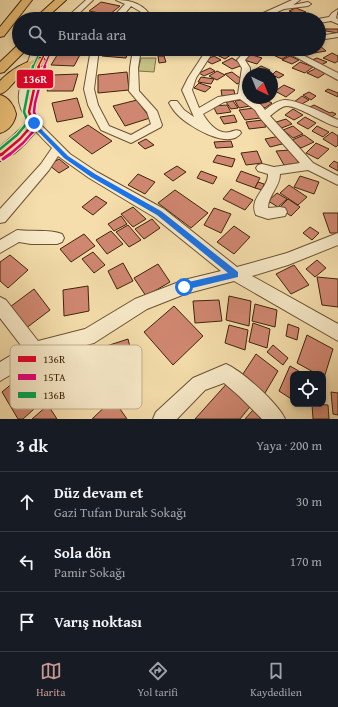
<!DOCTYPE html>
<html lang="tr">
<head>
<meta charset="utf-8">
<style>
  :root { --surface:#171b24; --page:#20242c; --text:#f1f3f6; --muted:#9ea1a6; --line:#363941; --accent:#c59692 }
  body { margin:0; font-family:"Gentium Book Plus",serif; background:var(--page); color:var(--text) }
  .controls { position:absolute; right:12px; bottom:12px; display:grid; overflow:hidden; border-radius:8px; box-shadow:0 2px 6px #0003 }
  .controls button { width:36px; height:36px; display:grid; place-items:center; padding:0; border:0; border-bottom:1px solid var(--line); background:var(--surface); color:var(--text); font:20px sans-serif }
  .compass { position:absolute; left:242px; top:68px; width:36px; height:36px; border-radius:50%; background:var(--surface); box-shadow:0 2px 6px #0003; rotate:137deg }
  .stop { position:absolute; width:12px; height:12px; margin:-9px; border:3px solid #1a73e8; border-radius:50%; background:#fff }
  .stop.end { background:#1a73e8; border-color:#fff; box-shadow:0 1px 4px #0008 }
  .list { margin:0; padding:0; list-style:none }
  h2 { display:flex; justify-content:space-between; align-items:center; height:52px; margin:0; padding:0 16px; font-size:17px }
  h2 small { font-size:13px; font-weight:400; color:var(--muted) }
  .list li { display:grid; grid-template-columns:26px 1fr auto; gap:12px; align-items:center; box-sizing:border-box; height:60px; padding:0 16px; border-top:1px solid var(--line) }
  .list b { display:block; font-size:15px; white-space:nowrap }
  .list p { margin:0; font-size:13px; white-space:nowrap; color:var(--muted) }
  .list em { font-size:13px; font-style:normal; color:var(--muted) }
  .icon { flex:none; width:22px; height:22px; fill:none; stroke:currentColor; stroke-width:2; stroke-linecap:round; stroke-linejoin:round }
  .map { position:relative; flex:none; width:338px; height:419px; overflow:hidden }
  .search { position:absolute; background:var(--surface); box-shadow:0 2px 6px #0003; left:12px; right:12px; top:12px; height:44px; display:flex; align-items:center; gap:10px; box-sizing:border-box; padding:0 14px; border-radius:22px; color:var(--muted); font-size:15px }
  .sheet { height:232px; background:var(--surface) }
  nav { display:flex; justify-content:space-around; align-items:center; box-sizing:border-box; height:56px; border-top:1px solid var(--line); background:var(--surface); font-size:11px; color:var(--muted) }
  nav a { display:grid; justify-items:center; gap:2px }
  nav .on { color:var(--accent) }
  .map>svg:first-child { display:block }
  .green { fill:#c4bf84; stroke:#827248 }
  .building { fill:#d08771; stroke:#3f240b }
  .lines { fill:none; stroke-linecap:round; stroke-linejoin:round }
  .minor-casing { stroke:#6c5233; stroke-width:2 }
  .highway-casing { stroke:#3f240b; stroke-width:2 }
  .minor { fill:#f8eac9; fill-rule:evenodd }
  .highway { fill:#eabf76; fill-rule:evenodd }
  .bus-1-far2-casing { stroke:#f8eac9; stroke-width:3 }
  .bus-1-far1-casing { stroke:#f8eac9; stroke-width:5 }
  .bus-1-casing { stroke:#f8eac9; stroke-width:6 }
  .bus-2-far2-casing { stroke:#f8eac9; stroke-width:3 }
  .bus-2-far1-casing { stroke:#f8eac9; stroke-width:5 }
  .bus-2-casing { stroke:#f8eac9; stroke-width:6 }
  .bus-3-far1-casing { stroke:#f8eac9; stroke-width:3 }
  .bus-3-casing { stroke:#f8eac9; stroke-width:5 }
  .bus-1-far2 { stroke:#e4002b; stroke-width:1.5 }
  .bus-1-far1 { stroke:#e4002b; stroke-width:2.5 }
  .bus-1 { stroke:#e4002b; stroke-width:3 }
  .bus-2-far2 { stroke:#e5007d; stroke-width:1.5 }
  .bus-2-far1 { stroke:#e5007d; stroke-width:2.5 }
  .bus-2 { stroke:#e5007d; stroke-width:3 }
  .bus-3-far1 { stroke:#00a651; stroke-width:1.5 }
  .bus-3 { stroke:#00a651; stroke-width:2.5 }
  .route { fill:#1a73e8 }
  .key { fill:#f8eac9; stroke:#c0af90; stroke-width:1 }
  .key-label { font-size:11px; fill:#3f240b }
  .line-badge { stroke:#f8eac9; stroke-width:1.5 }
  .badge-label { font-size:11px; text-anchor:middle; font-weight:bold; fill:#fff }
</style>
</head>
<body>
<div class="map">
<svg width="338" height="419" viewBox="0 0 338 419">
  <rect width="100%" height="100%" fill="#f5deac"/>
  <filter id="stains"><feTurbulence type="fractalNoise" baseFrequency=".005" numOctaves="4"/><feColorMatrix values="0 0 0 0 .2 0 0 0 0 .09 0 0 0 0 .02 0 0 0 .5 -.17"/></filter>
  <radialGradient id="worn" r=".72"><stop offset=".6" stop-color="#630" stop-opacity="0"/><stop offset="1" stop-color="#630" stop-opacity=".3"/></radialGradient>
  <polygon class="green" points="141,58 156,58 154,72 138,71"/>
  <g class="building">
    <polygon points="101,2 120,6 109,15 89,11"/>
    <polygon points="296,8 306,12 300,15 289,11"/>
    <polygon points="308,14 317,17 312,19 302,17"/>
    <polygon points="324,29 338,29 338,33 326,31"/>
    <polygon points="319,45 326,51 314,53 310,49 319,49"/>
    <polygon points="106,49 129,49 126,58 102,56"/>
    <polygon points="235,49 237,49 243,52 236,55 229,52"/>
    <polygon points="306,49 311,53 301,55 294,50"/>
    <polygon points="277,50 289,55 282,59 271,54"/>
    <polygon points="224,51 232,54 225,59 217,55"/>
    <polygon points="59,52 81,53 74,66 51,65"/>
    <polygon points="332,53 338,56 338,61 335,63 323,58"/>
    <polygon points="249,54 262,58 257,64 244,60"/>
    <polygon points="158,56 164,56 166,62 159,63"/>
    <polygon points="214,56 221,60 212,64 205,60"/>
    <polygon points="290,56 299,60 292,64 282,60"/>
    <polygon points="232,58 243,65 232,69 222,63"/>
    <polygon points="317,58 327,62 321,65 312,60"/>
    <polygon points="300,62 313,67 305,73 292,68"/>
    <polygon points="261,66 270,70 265,73 256,69"/>
    <polygon points="210,68 215,71 204,76 199,73"/>
    <polygon points="316,68 327,72 318,78 307,73"/>
    <polygon points="217,71 225,75 217,80 209,76"/>
    <polygon points="276,71 284,75 279,78 272,75"/>
    <polygon points="127,72 129,90 98,93 98,75"/>
    <polygon points="232,72 244,81 237,84 225,74"/>
    <polygon points="78,74 73,91 47,91 53,75"/>
    <polygon points="201,77 214,79 211,84 198,82"/>
    <polygon points="199,83 211,87 205,92 194,88"/>
    <polygon points="284,85 295,90 286,97 275,91"/>
    <polygon points="328,89 338,93 338,97 325,91"/>
    <polygon points="221,90 234,90 235,96 222,96"/>
    <polygon points="309,92 316,96 311,100 303,95"/>
    <polygon points="302,96 309,100 300,105 294,102"/>
    <polygon points="77,98 83,117 57,122 52,103"/>
    <polygon points="245,99 250,106 239,108 235,101"/>
    <polygon points="264,99 272,103 265,108 257,104"/>
    <polygon points="137,100 150,118 125,126 113,106"/>
    <polygon points="233,101 238,108 231,109 226,102"/>
    <polygon points="227,105 231,112 217,114 213,106"/>
    <polygon points="314,105 330,113 332,112 336,114 329,119 308,108"/>
    <polygon points="254,108 260,118 245,120 239,110"/>
    <polygon points="293,109 303,115 294,120 285,115"/>
    <polygon points="234,115 237,122 224,124 220,117"/>
    <polygon points="305,117 316,123 308,129 297,123"/>
    <polygon points="286,119 292,124 279,129 273,123"/>
    <polygon points="263,120 266,127 249,129 246,122"/>
    <polygon points="88,125 112,141 92,154 69,136"/>
    <polygon points="293,126 303,134 293,138 283,130"/>
    <polygon points="317,126 329,132 323,137 312,131"/>
    <polygon points="332,132 338,136 338,145 336,147 323,139"/>
    <polygon points="304,135 314,142 301,148 292,140"/>
    <polygon points="280,136 286,143 270,147 265,139"/>
    <polygon points="146,139 154,145 145,149 138,143"/>
    <polygon points="231,141 233,147 216,148 214,142"/>
    <polygon points="316,143 329,149 318,159 306,153"/>
    <polygon points="291,150 299,163 284,165 276,151"/>
    <polygon points="257,151 262,163 246,165 241,153"/>
    <polygon points="217,155 235,159 232,167 213,162"/>
    <polygon points="59,159 69,167 59,173 49,165"/>
    <polygon points="334,161 338,163 338,171 329,166"/>
    <polygon points="177,166 186,172 173,181 164,174"/>
    <polygon points="201,171 217,177 213,184 197,178"/>
    <polygon points="241,171 260,178 255,188 236,181"/>
    <polygon points="138,174 155,182 145,194 128,185"/>
    <polygon points="300,176 319,182 314,194 294,187"/>
    <polygon points="258,182 264,184 262,190 255,188"/>
    <polygon points="289,185 307,197 298,205 280,193"/>
    <polygon points="231,189 253,200 245,210 223,199"/>
    <polygon points="175,190 208,213 191,228 158,203"/>
    <polygon points="277,193 287,199 278,207 268,201"/>
    <polygon points="96,196 107,203 93,215 82,207"/>
    <polygon points="288,199 300,207 291,216 279,208"/>
    <polygon points="133,207 146,219 133,227 121,214"/>
    <polygon points="214,208 231,214 221,233 204,225"/>
    <polygon points="323,213 338,213 338,233 330,233"/>
    <polygon points="121,216 127,224 114,231 108,224"/>
    <polygon points="152,219 160,228 144,239 135,229"/>
    <polygon points="128,225 141,240 129,247 116,232"/>
    <polygon points="234,226 250,237 234,254 217,242"/>
    <polygon points="310,227 319,233 312,240 303,233"/>
    <polygon points="111,231 123,244 107,254 96,240"/>
    <polygon points="84,234 95,246 71,262 60,249"/>
    <polygon points="93,252 105,265 94,273 82,259"/>
    <polygon points="10,255 28,270 8,288 0,281 0,262"/>
    <polygon points="317,260 326,268 315,277 306,269"/>
    <polygon points="123,263 133,281 117,289 108,271"/>
    <polygon points="158,264 170,282 146,296 134,278"/>
    <polygon points="294,265 309,285 291,294 276,274"/>
    <polygon points="317,277 338,279 338,307 322,305"/>
    <polygon points="88,286 89,311 64,316 63,290"/>
    <polygon points="34,289 50,310 25,329 10,307"/>
    <polygon points="229,296 251,301 249,326 226,320"/>
    <polygon points="219,300 222,321 195,323 193,301"/>
    <polygon points="255,304 277,310 275,327 252,321"/>
    <polygon points="174,306 203,336 173,365 144,332"/>
    <polygon points="253,323 270,329 267,348 249,342"/>
    <polygon points="288,324 299,328 297,340 286,336"/>
    <polygon points="229,325 248,330 245,350 225,343"/>
    <polygon points="307,335 333,349 324,378 323,374 317,374 297,363"/>
    <polygon points="128,339 135,368 83,385 79,355"/>
    <polygon points="273,345 288,358 283,365 267,352"/>
    <polygon points="256,354 278,371 262,398 239,380"/>
    <polygon points="290,366 304,374 293,374 293,400 279,391"/>
    <polygon points="26,372 45,399 23,419 18,419 2,392"/>
    <polygon points="230,380 253,403 240,419 195,419"/>
    <polygon points="331,392 338,393 338,415 333,414"/>
    <polygon points="113,399 127,419 92,419"/>
    <polygon points="312,404 328,405 329,419 313,419"/>
    <polygon points="48,405 57,419 32,419"/>
    <polygon points="253,410 261,419 245,419"/>
  </g>
  <g class="lines">
    <g class="minor-casing">
      <g id="minor">
        <polygon points="86,0 93,0 73,19 65,19"/>
        <path d="M 116,0 C 132,0 144,4 153,19 L 145,19 L 141,12 L 131,6 L 126,12 L 119,19 L 111,19 L 125,4 Z"/>
        <polygon points="292,0 300,0 293,5 308,2 311,4 308,6 284,9 261,19 250,19"/>
        <polygon points="338,9 336,18 338,19 338,24 331,21 319,23 318,19 329,17 332,13"/>
        <polygon points="338,33 338,37 319,40 319,36"/>
        <path d="M 34,49 L 42,49 L 39,53 L 28,96 L 30,105 L 38,122 L 70,154 L 97,172 L 164,209 L 237,267 L 287,253 L 338,233 L 338,245 L 288,265 L 252,276 L 338,324 L 338,341 L 234,281 L 185,294 L 147,309 L 94,343 L 39,358 L 0,381 L 0,362 L 23,348 L 0,318 L 0,297 L 6,300 L 38,341 L 85,329 L 135,299 L 184,280 L 221,271 L 154,217 L 89,178 L 58,156 L 49,170 L 5,222 L 0,223 L 0,209 L 41,164 L 52,148 C 40,136 16,114 19,94 C 20,80 27,66 31,53 Z"/>
        <polygon points="91,49 99,49 94,89 98,105 109,126 131,135 151,124 147,112 129,91 130,68 133,49 141,49 138,68 139,91 157,111 162,125 161,127 131,143 101,130 88,105 84,89"/>
        <path d="M 207,49 L 215,49 L 196,78 L 192,90 L 199,108 L 218,97 L 238,94 L 242,68 L 237,60 L 247,49 L 255,49 L 245,60 L 250,68 L 250,74 L 248,74 L 248,98 C 254,98 262,105 265,110 C 270,106 278,100 285,100 C 298,100 325,114 338,120 L 338,127 C 324,124 298,105 286,106 C 280,107 274,113 270,116 L 313,163 L 338,176 L 338,185 L 308,170 L 280,174 C 280,187 268,195 268,208 L 280,207 L 285,208 L 287,212 L 285,216 L 268,219 L 256,215 C 248,198 269,188 268,174 L 258,171 L 256,168 L 258,165 L 262,164 L 274,167 L 300,163 L 260,118 L 255,110 L 240,99 L 224,102 L 203,114 C 208,123 218,135 230,132 C 234,131 235,129 240,131 L 241,133 C 229,151 186,125 176,113 C 173,110 171,106 169,103 L 171,101 L 177,101 L 184,110 L 194,117 L 182,90 L 188,78 Z"/>
        <polygon points="281,49 291,49 338,73 338,80"/>
        <path d="M 17,230 C 31,232 49,229 62,234 L 64,238 L 62,242 L 57,244 L 31,244 L 19,242 L 0,253 L 0,240 Z"/>
        <path d="M 226,364 C 242,371 278,403 285,419 L 262,419 L 239,396 L 224,383 L 205,390 L 177,419 L 153,419 L 156,412 L 193,378 Z"/>
      </g>
    </g>
    <g class="highway-casing">
      <g id="highway">
        <polygon points="22,0 32,0 4,36 0,37 0,27"/>
        <polygon points="55,0 66,0 45,19 34,19"/>
        <polygon points="17,46 19,46 19,49 27,49 4,72 0,73 0,62"/>
        <path d="M 40,58 L 44,59 L 46,62 L 44,65 C 34,68 25,73 16,80 C 11,85 7,92 0,94 L 0,81 C 11,69 25,62 40,58 Z"/>
        <path d="M 0,95 C 8,97 14,105 16,114 C 15,122 9,131 0,133 Z"/>
        <path d="M 34,118 L 39,120 L 42,123 C 32,137 16,156 0,161 L 0,147 L 14,135 L 29,120 Z"/>
      </g>
    </g>
    <use href="#minor" class="minor"/>
    <use href="#highway" class="highway"/>
    <g class="bus-1-far2-casing">
      <polyline id="bus-1-far2" points="38,67 47,49"/>
    </g>
    <g class="bus-1-far1-casing">
      <polyline id="bus-1-far1" points="1,155 20,139 34,123 29,112 39,66"/>
    </g>
    <g class="bus-1-casing">
      <polyline id="bus-1" points="0,155 2,154"/>
    </g>
    <g class="bus-2-far2-casing">
      <polyline id="bus-2-far2" points="44,67 51,51"/>
    </g>
    <g class="bus-2-far1-casing">
      <polyline id="bus-2-far1" points="9,155 23,143 39,125 34,112 35,103 45,66"/>
    </g>
    <g class="bus-2-casing">
      <polyline id="bus-2" points="3,159 10,154"/>
    </g>
    <g class="bus-3-far1-casing">
      <polyline id="bus-3-far1" points="33,67 41,49"/>
    </g>
    <g class="bus-3-casing">
      <polyline id="bus-3" points="0,149 17,135 28,122 24,112 33,66"/>
    </g>
    <use href="#bus-1-far2" class="bus-1-far2"/>
    <use href="#bus-1-far1" class="bus-1-far1"/>
    <use href="#bus-1" class="bus-1"/>
    <use href="#bus-2-far2" class="bus-2-far2"/>
    <use href="#bus-2-far1" class="bus-2-far1"/>
    <use href="#bus-2" class="bus-2"/>
    <use href="#bus-3-far1" class="bus-3-far1"/>
    <use href="#bus-3" class="bus-3"/>
  </g>
  <polygon class="route" points="34,122 68,156 95,174 161,211 238,272 238,277 184,290 182,289 180,287 184,283 228,273 157,215 91,177 64,158 32,125 32,123"/>
  <rect x="10" y="345" width="132" height="64" rx="6" class="key"/>
  <rect x="18" y="356" width="18" height="6" fill="#e4002b"/>
  <rect x="18" y="374" width="18" height="6" fill="#e5007d"/>
  <rect x="18" y="392" width="18" height="6" fill="#00a651"/>
  <g class="key-label">
    <text x="43" y="363">136R</text>
    <text x="43" y="381">15TA</text>
    <text x="43" y="399">136B</text>
  </g>
  <rect class="line-badge" x="16" y="69" width="38" height="20" rx="4" fill="#e4002b"/>
  <g class="badge-label">
    <text x="35" y="83">136R</text>
  </g>
  <rect width="100%" height="100%" filter="url(#stains)"/>
  <rect width="100%" height="100%" fill="url(#worn)"/>
</svg>
<div class="controls">
<button><svg class="icon" aria-label="locate" viewBox="0 0 24 24"><circle cx="12" cy="12" r="6"/><path d="M12 2v4M12 18v4M2 12h4M18 12h4"/></svg></button>
</div>
<svg class="compass" viewBox="-18 -18 36 36"><path d="M0-13l5 13h-10z" fill="#e53935"/><path d="M0 13l5-13h-10z" fill="#9ea1a6"/></svg>
<div class="stop" style="left:184px;top:287px"></div>
<div class="stop end" style="left:34px;top:123px"></div>
<div class="search"><svg class="icon" aria-label="search" viewBox="0 0 24 24"><circle cx="10" cy="10" r="6"/><path d="M15 15l6 6"/></svg>Burada ara</div>
</div>
<section class="sheet">
<h2>3 dk<small>Yaya · 200 m</small></h2>
<ul class="list">
<li><svg class="icon" aria-label="ahead" viewBox="0 0 24 24"><path d="M12 20V5M6 11l6-6 6 6"/></svg><div><b>Düz devam et</b><p>Gazi Tufan Durak Sokağı</p></div><em>30 m</em></li>
<li><svg class="icon" aria-label="left" viewBox="0 0 24 24"><path d="M17 20v-9H6M10 6l-5 5 5 5"/></svg><div><b>Sola dön</b><p>Pamir Sokağı</p></div><em>170 m</em></li>
<li><svg class="icon" aria-label="arrive" viewBox="0 0 24 24"><path d="M6 21V4h12l-3 4 3 4H6"/></svg><div><b>Varış noktası</b></div></li>
</ul>
</section>
<nav>
<a class="on"><svg class="icon" aria-label="map" viewBox="0 0 24 24"><path d="M3 6l6-2 6 2 6-2v14l-6 2-6-2-6 2zM9 4v14M15 6v14"/></svg>Harita</a>
<a><svg class="icon" aria-label="directions" viewBox="0 0 24 24"><path d="M12 3l9 9-9 9-9-9zM9 14v-3h6M13 9l2 2-2 2"/></svg>Yol tarifi</a>
<a><svg class="icon" aria-label="saved" viewBox="0 0 24 24"><path d="M7 4h10v16l-5-4-5 4z"/></svg>Kaydedilen</a>
</nav>
</body>
</html>
